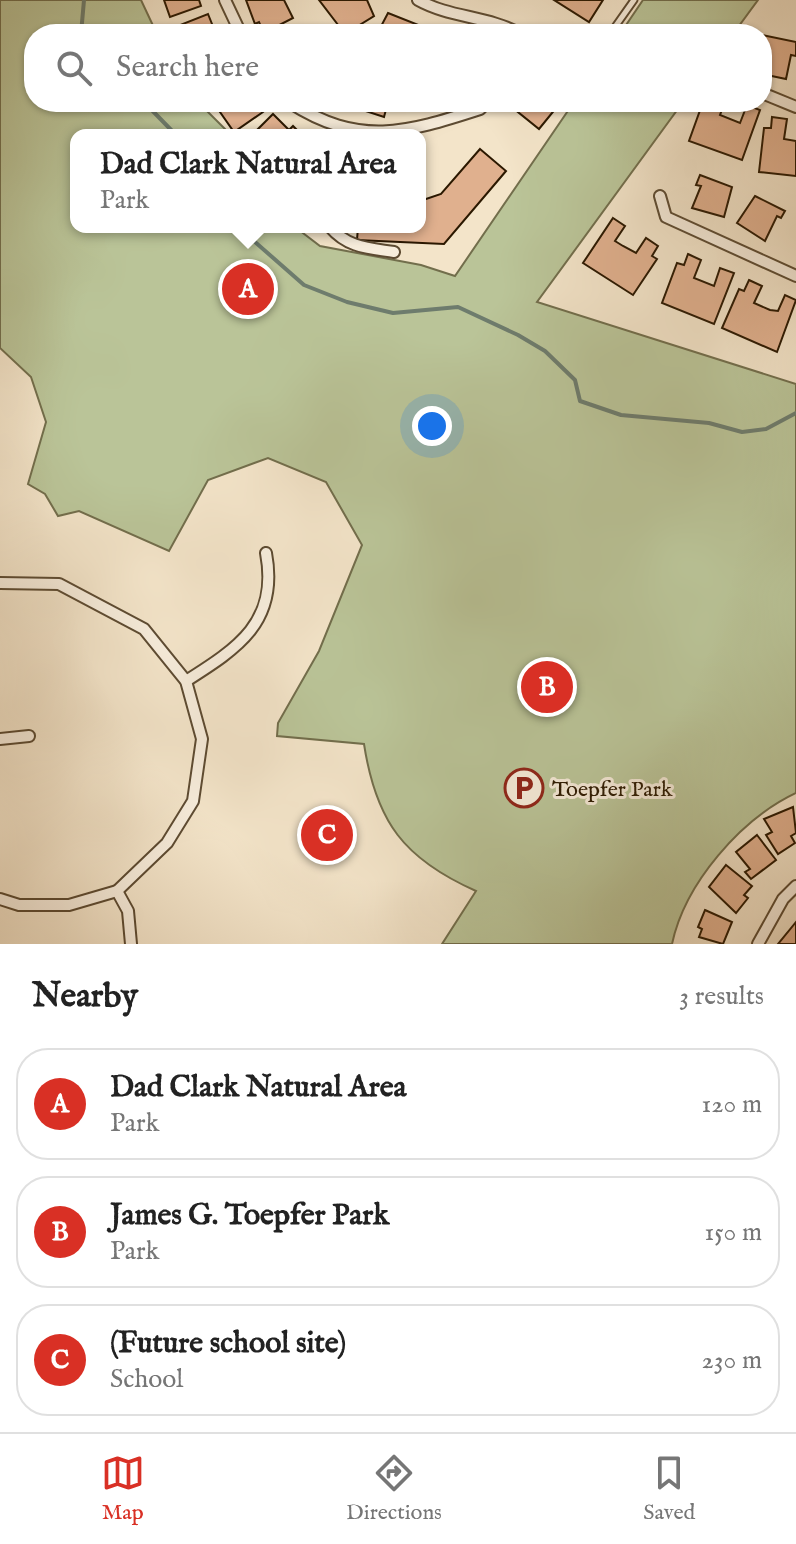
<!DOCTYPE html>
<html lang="en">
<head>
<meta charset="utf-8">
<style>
  :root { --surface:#fff; --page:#f2f2f2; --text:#222; --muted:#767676; --line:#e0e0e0; --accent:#d93025 }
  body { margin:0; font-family:"IM FELL English",serif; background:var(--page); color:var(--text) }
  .you { position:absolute; left:432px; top:426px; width:28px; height:28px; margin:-20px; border:6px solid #fff; border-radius:50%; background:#1a73e8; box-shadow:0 0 0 12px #1a73e833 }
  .badge { display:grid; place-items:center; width:52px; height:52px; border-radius:50%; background:var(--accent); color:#fff; font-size:26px; font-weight:700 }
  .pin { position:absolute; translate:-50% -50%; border:4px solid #fff; box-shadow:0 2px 8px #0006 }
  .popup { position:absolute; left:70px; top:129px; width:356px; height:104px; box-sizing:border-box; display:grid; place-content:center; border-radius:16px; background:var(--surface); filter:drop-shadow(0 2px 6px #0005); font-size:26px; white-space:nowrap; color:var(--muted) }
  .popup b { font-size:30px; color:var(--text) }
  .popup::after { content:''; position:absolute; left:50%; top:100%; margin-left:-16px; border:16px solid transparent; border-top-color:var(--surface) }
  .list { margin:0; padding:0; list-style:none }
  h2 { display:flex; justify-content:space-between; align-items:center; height:104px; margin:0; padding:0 32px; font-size:34px }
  h2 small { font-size:26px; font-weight:400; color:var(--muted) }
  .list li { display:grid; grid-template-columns:52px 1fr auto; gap:24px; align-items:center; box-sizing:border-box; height:112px; margin:0 16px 16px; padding:0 16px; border:2px solid var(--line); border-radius:32px }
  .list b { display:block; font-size:30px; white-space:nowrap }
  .list p { margin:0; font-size:26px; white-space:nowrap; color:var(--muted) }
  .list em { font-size:26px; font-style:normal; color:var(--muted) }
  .icon { flex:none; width:44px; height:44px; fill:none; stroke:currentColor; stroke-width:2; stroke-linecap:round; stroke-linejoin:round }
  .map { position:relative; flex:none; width:796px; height:944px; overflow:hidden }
  .search { position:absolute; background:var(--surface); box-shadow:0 2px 6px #0004; left:24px; right:24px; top:24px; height:88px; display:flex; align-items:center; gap:20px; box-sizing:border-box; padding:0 28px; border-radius:32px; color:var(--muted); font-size:30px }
  .sheet { height:488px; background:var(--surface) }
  nav { display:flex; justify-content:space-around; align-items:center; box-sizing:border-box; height:112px; border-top:2px solid var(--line); background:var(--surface); font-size:22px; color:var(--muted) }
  nav a { display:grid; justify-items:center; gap:4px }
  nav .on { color:var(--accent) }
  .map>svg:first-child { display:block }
  .green { fill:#bac498; stroke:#726e4c; stroke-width:2 }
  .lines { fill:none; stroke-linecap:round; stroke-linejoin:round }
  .stream { stroke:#6e7c6d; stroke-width:4 }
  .building { fill:#e0b08e; stroke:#2b1800; stroke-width:2 }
  .lane-casing { stroke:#5d4b32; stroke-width:9 }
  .street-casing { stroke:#5d4b32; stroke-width:14 }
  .lane { stroke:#f7eddc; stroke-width:5 }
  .street { stroke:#f7eddc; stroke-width:10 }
  .labels { text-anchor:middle; stroke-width:6; stroke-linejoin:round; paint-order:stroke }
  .poi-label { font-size:22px; fill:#2b1800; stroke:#f7eddc; text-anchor:start }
</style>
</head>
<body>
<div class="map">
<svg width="796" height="944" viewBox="0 0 796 944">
  <rect width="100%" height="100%" fill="#f3e4c9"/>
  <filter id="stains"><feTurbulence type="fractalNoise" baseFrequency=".0025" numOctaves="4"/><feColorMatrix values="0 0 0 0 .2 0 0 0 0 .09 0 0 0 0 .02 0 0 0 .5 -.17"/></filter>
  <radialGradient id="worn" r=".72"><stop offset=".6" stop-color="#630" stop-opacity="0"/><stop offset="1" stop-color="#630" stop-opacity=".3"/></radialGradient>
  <g class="green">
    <path d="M 0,0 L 141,0 L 157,34 L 34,34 L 34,102 L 198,102 L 231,135 L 76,135 L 76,227 L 295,227 L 320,246 L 421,265 L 455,276 L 574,102 L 683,102 L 537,302 L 796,384 L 796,793 C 741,819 685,883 672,944 L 442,944 L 476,891 C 404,859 376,822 364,744 L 277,736 L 278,723 L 319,651 L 362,545 L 326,482 L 268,458 L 208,480 L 169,551 L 79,511 L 58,516 L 45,494 L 28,484 L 46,422 L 31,377 L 0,348 Z"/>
    <polygon points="643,0 758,0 733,34 620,34"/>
  </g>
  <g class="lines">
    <g class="stream">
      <polyline points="81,34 84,0"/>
      <polyline points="144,102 176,135"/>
      <polyline points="238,227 304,285 347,302 393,313 458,307 518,335 545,351 575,380 580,401 621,415 709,423 742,432 766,429 796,413"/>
    </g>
  </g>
  <g class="building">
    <polygon points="164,0 199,0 201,6 170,17"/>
    <polygon points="246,0 284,0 293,18 264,33 259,22 255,24"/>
    <polygon points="319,0 367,0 374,16 345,34"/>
    <polygon points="554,0 603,0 589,22"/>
    <polygon points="388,13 426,28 424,32 428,34 377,34"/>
    <polygon points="208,14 214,29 212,34 177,34 175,27"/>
    <polygon points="762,35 796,42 796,56 791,55 786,79 762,74"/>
    <polygon points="213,102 257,102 263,112 234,132"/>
    <polygon points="338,102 388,102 384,117"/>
    <polygon points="518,102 561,102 539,129 513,108"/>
    <polygon points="703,102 725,102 720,115 740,123 747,105 760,110 742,160 689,141"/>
    <polygon points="273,114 289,130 293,126 302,135 252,135"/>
    <polygon points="772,117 787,119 784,139 796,141 796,176 759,172 764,128 771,128"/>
    <polygon points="480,149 506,171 444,244 357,240 358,227 420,227 420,201 441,194"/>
    <polygon points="700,175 732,187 724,217 692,208 701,186 696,185"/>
    <polygon points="755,196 785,211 781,218 777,216 765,241 737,223"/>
    <polygon points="613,218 625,226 615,241 623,246 636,253 646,238 658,246 652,256 657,259 633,295 583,263"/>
    <polygon points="688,254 701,260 694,278 714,286 720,268 734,273 714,324 662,303 677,263 684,265"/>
    <polygon points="749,280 762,286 754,303 770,310 778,311 785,295 796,300 777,352 722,328 739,289 744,291"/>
    <polygon points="793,807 796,833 791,836 795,843 778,854 766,835 772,832 764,819"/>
    <polygon points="757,835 776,860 751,879 745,872 750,869 736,852"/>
    <polygon points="726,865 752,886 744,895 748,898 736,913 709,887"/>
    <polygon points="705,910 732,922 723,944 699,937 702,929 698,927"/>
    <polygon points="796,922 796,944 778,944"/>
  </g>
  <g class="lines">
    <g class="lane-casing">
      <polyline id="lane" points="610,34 634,0"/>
    </g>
    <g class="street-casing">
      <g id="street">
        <polyline points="225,0 241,34"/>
        <path d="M 418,0 C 450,18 489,16 520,34"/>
        <polyline points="762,93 796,107"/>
        <path d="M 289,102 C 359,147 406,133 480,109 L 487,102"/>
        <polyline points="660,196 666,217 796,276"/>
        <path d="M 330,227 C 348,248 368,248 394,252"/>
        <polyline points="0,583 59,584 144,629 186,681 202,739 193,801 167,843 117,891 69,905 19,905 0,899"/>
        <path d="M 186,681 C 238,648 279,622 266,553"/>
        <polyline points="0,739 29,736"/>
        <polyline points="117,891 128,911 131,944"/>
        <polyline points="758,944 783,899 796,886"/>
      </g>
    </g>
    <use href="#lane" class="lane"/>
    <use href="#street" class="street"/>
  </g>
  <defs>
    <g id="parking-ring" transform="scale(2)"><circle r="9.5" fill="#f7eddc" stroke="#8f2418" stroke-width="1.5"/><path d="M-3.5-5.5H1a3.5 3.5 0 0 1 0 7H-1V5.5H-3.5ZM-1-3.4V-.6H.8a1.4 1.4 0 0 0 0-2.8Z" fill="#8f2418"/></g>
  </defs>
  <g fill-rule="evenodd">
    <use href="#parking-ring" x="524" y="788"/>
  </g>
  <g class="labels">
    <g class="poi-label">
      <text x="552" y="796">Toepfer Park</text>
    </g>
  </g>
  <rect width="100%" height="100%" filter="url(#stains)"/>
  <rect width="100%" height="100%" fill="url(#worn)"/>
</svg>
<div class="you"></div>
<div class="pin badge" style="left:248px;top:289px">A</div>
<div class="popup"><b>Dad Clark Natural Area</b>Park</div>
<div class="pin badge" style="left:547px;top:687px">B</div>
<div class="pin badge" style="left:327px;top:835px">C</div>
<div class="search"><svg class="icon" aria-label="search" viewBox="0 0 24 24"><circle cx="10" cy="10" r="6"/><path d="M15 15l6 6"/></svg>Search here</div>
</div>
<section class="sheet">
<h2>Nearby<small>3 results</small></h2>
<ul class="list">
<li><span class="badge">A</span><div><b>Dad Clark Natural Area</b><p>Park</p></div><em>120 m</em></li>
<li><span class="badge">B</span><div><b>James G. Toepfer Park</b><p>Park</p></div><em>150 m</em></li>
<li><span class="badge">C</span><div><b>(Future school site)</b><p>School</p></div><em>230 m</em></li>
</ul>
</section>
<nav>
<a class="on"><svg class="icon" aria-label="map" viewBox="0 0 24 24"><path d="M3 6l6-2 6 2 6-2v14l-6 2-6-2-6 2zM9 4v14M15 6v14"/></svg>Map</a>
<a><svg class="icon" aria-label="directions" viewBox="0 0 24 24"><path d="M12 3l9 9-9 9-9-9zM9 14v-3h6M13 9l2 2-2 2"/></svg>Directions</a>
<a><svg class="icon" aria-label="saved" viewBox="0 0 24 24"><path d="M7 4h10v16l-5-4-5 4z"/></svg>Saved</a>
</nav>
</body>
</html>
